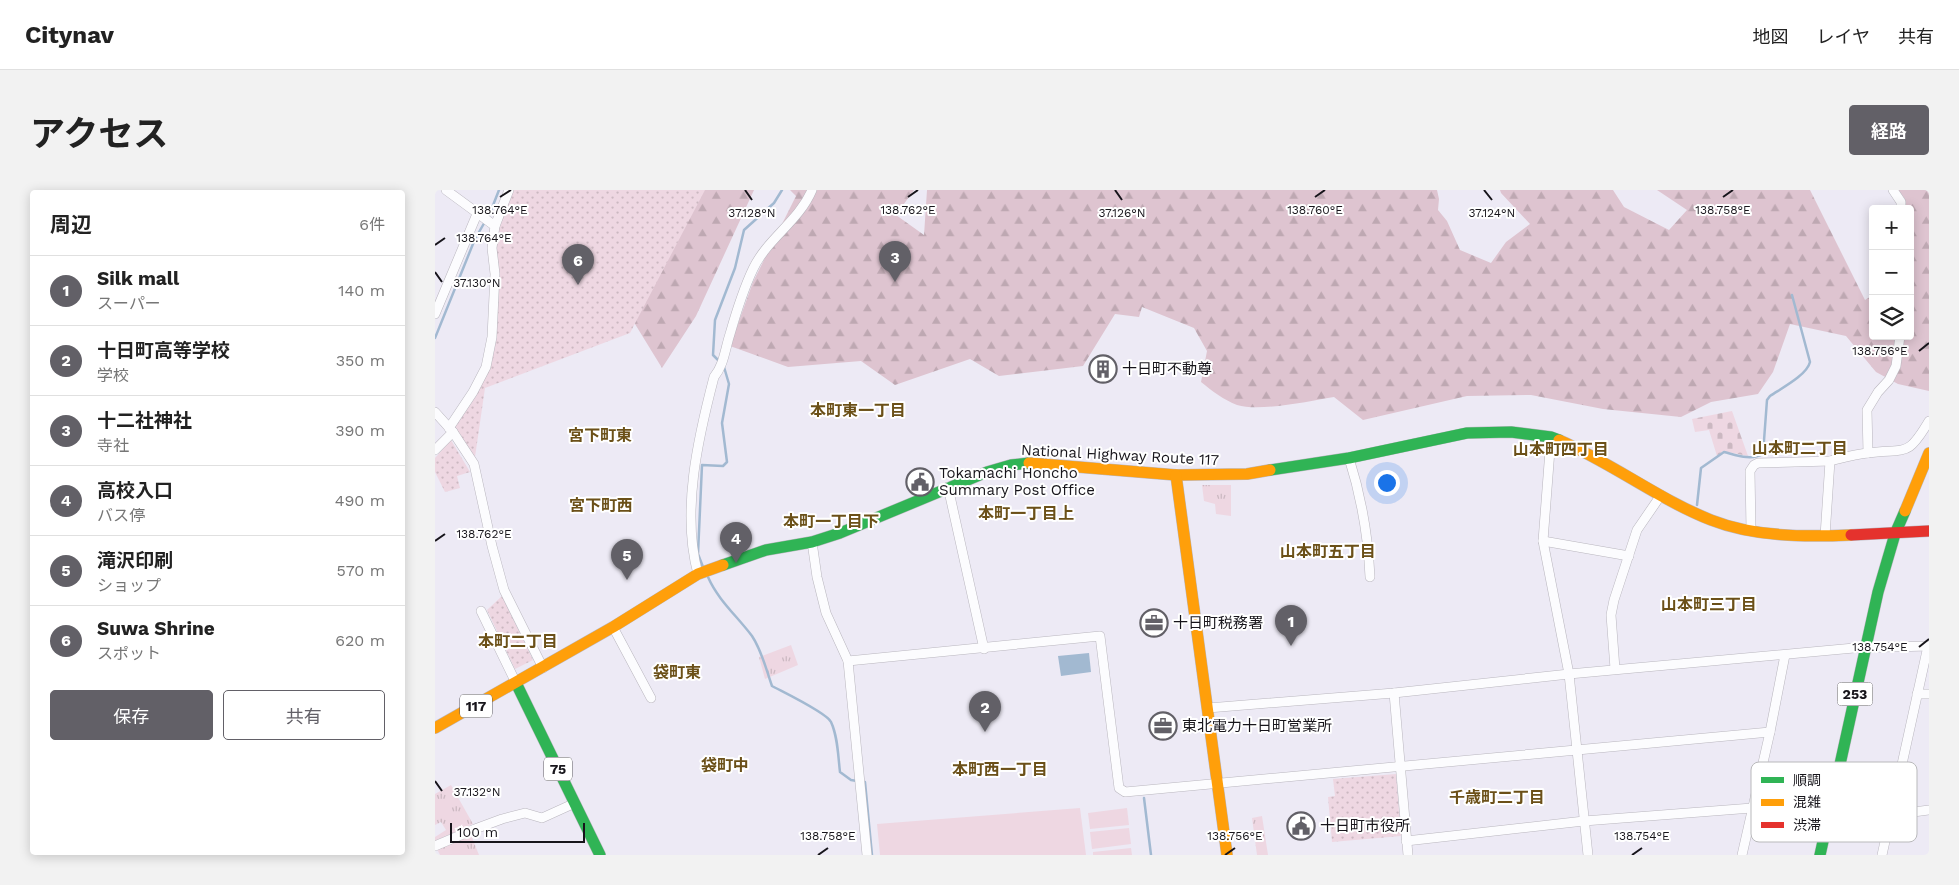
<!DOCTYPE html>
<html lang="ja">
<head>
<meta charset="utf-8">
<style>
  :root { --surface:#fff; --page:#f2f2f2; --text:#222; --muted:#767676; --line:#e0e0e0; --accent:#626067 }
  body { margin:0; font-family:"Work Sans","Noto Sans JP",sans-serif; background:var(--page); color:var(--text) }
  .controls { position:absolute; right:15px; top:15px; display:grid; overflow:hidden; border-radius:5px; box-shadow:0 2px 12px #0003 }
  .controls button { width:45px; height:45px; display:grid; place-items:center; padding:0; border:0; border-bottom:1px solid var(--line); background:var(--surface); color:var(--text); font:25px sans-serif }
  .scale { position:absolute; left:15px; bottom:12px; width:135px; box-sizing:border-box; padding-left:5px; border:2px solid #17151b; border-top:0; font-size:14px; line-height:18px; white-space:nowrap; color:#17151b; -webkit-text-stroke:4px #fff; paint-order:stroke }
  .you { position:absolute; left:951px; top:292px; width:18px; height:18px; margin:-12px; border:4px solid #fff; border-radius:50%; background:#1a73e8; box-shadow:0 0 0 8px #1a73e833 }
  .badge { display:grid; place-items:center; width:32px; height:32px; border-radius:50%; background:var(--accent); color:#fff; font-size:16px; font-weight:700 }
  .pin { position:absolute; translate:-50% -41px; filter:drop-shadow(0 1px 2px #0008) }
  .pin::after { content:''; position:absolute; top:26px; width:18px; height:15px; background:inherit; clip-path:polygon(0 0,100% 0,50% 100%) }
  .list { margin:0; padding:0; list-style:none }
  h2 { display:flex; justify-content:space-between; align-items:center; height:65px; margin:0; padding:0 20px; font-size:21px }
  h2 small { font-size:16px; font-weight:400; color:var(--muted) }
  .list li { display:grid; grid-template-columns:32px 1fr auto; gap:15px; align-items:center; box-sizing:border-box; height:70px; padding:0 20px; border-top:1px solid var(--line) }
  .list b { display:block; font-size:19px; white-space:nowrap }
  .list p { margin:0; font-size:16px; white-space:nowrap; color:var(--muted) }
  .list em { font-size:16px; font-style:normal; color:var(--muted) }
  .actions { display:flex; gap:10px; padding:15px 20px }
  .actions a { flex:1; padding:11px 0; border:1px solid var(--accent); border-radius:5px; text-align:center; font-size:18px; color:var(--accent) }
  .actions .main { background:var(--accent); color:#fff }
  .icon { flex:none; width:28px; height:28px; fill:none; stroke:currentColor; stroke-width:2; stroke-linecap:round; stroke-linejoin:round }
  .map { position:relative; flex:none; width:1494px; height:665px; overflow:hidden; border-radius:5px }
  header { display:flex; align-items:center; gap:30px; box-sizing:border-box; height:70px; padding:0 25px; background:var(--surface); border-bottom:1px solid var(--line) }
  header strong { font-size:24px }
  nav { display:flex; gap:28px; margin-inline-start:auto; font-size:18px }
  .intro { display:flex; align-items:center; justify-content:space-between; box-sizing:border-box; height:120px; padding:0 30px }
  h1 { margin:0; font-size:35px }
  .button { padding:12px 22px; border-radius:5px; background:var(--accent); color:#fff; font-size:18px; font-weight:700 }
  main { display:flex; gap:30px; padding:0 30px }
  aside { flex:1; background:var(--surface); border-radius:5px; box-shadow:0 2px 12px #0003 }
  .map>svg:first-child { display:block }
  .grass { fill:url(#grass-tufts) }
  .forest { fill:url(#forest-firs) }
  .cemetery { fill:url(#cemetery-stones) }
  .park { fill:url(#park-dots) }
  .garden { fill:#eed7e2 }
  .water { fill:#a2b9d1 }
  .lines { fill:none; stroke-linecap:round; stroke-linejoin:round }
  .stream { stroke:#a2b9d1; stroke-width:2.5 }
  .street-casing { stroke:#b9b6be; stroke-width:10 }
  .fast-casing { stroke:#b9b6be; stroke-width:12 }
  .slow-casing { stroke:#b9b6be; stroke-width:12 }
  .jam-casing { stroke:#b9b6be; stroke-width:12 }
  .street { stroke:#fcfcfe; stroke-width:9 }
  .fast { stroke:#30b455; stroke-width:11 }
  .slow { stroke:#ff9f0a; stroke-width:11 }
  .jam { stroke:#e5322d; stroke-width:11 }
  .ticks { fill:none; stroke:#17151b; stroke-width:2 }
  .labels { text-anchor:middle; stroke-width:4; stroke-linejoin:round; paint-order:stroke }
  .shield { fill:#fff; stroke:#5d5b5f; stroke-width:1 }
  .shield-label { font-size:14px; font-weight:bold; fill:#17151b }
  .poi-label { font-size:15px; fill:#17151b; stroke:#fff; text-anchor:start }
  .street-label { font-size:15px; fill:#17151b; stroke:#fff }
  .neighbourhood-label { font-size:16px; font-weight:bold; fill:#6b5018; stroke:#fff }
  .key { fill:#fff; stroke:#b9b9bb; stroke-width:1 }
  .key-label { font-size:14px; fill:#17151b }
  .ticks-label { font-size:12px; text-anchor:middle; fill:#17151b; stroke:#fff; stroke-width:4; stroke-linejoin:round; paint-order:stroke }
</style>
</head>
<body>
<header>
<strong>Citynav</strong>
<nav><a>地図</a><a>レイヤ</a><a>共有</a></nav>
</header>
<div class="intro"><h1>アクセス</h1><a class="button">経路</a></div>
<main>
<aside>
<h2>周辺<small>6件</small></h2>
<ul class="list">
<li><span class="badge">1</span><div><b>Silk mall</b><p>スーパー</p></div><em>140 m</em></li>
<li><span class="badge">2</span><div><b>十日町高等学校</b><p>学校</p></div><em>350 m</em></li>
<li><span class="badge">3</span><div><b>十二社神社</b><p>寺社</p></div><em>390 m</em></li>
<li><span class="badge">4</span><div><b>高校入口</b><p>バス停</p></div><em>490 m</em></li>
<li><span class="badge">5</span><div><b>滝沢印刷</b><p>ショップ</p></div><em>570 m</em></li>
<li><span class="badge">6</span><div><b>Suwa Shrine</b><p>スポット</p></div><em>620 m</em></li>
</ul>
<div class="actions"><a class="main">保存</a><a>共有</a></div>
</aside>
<div class="map">
<svg width="1494" height="665" viewBox="0 0 1494 665">
  <defs>
    <pattern id="grass-tufts" width="24" height="20" patternUnits="userSpaceOnUse" patternTransform="scale(1.25)"><rect width="24" height="20" fill="#eed7e2"/><path d="M3 7l-1-3M5 7V3M7 7l1-3M15 17l-1-3M17 17v-4M19 17l1-3" fill="none" stroke="#cbb8c1"/></pattern>
    <pattern id="forest-firs" width="22" height="20" patternUnits="userSpaceOnUse" patternTransform="scale(1.25)"><rect width="22" height="20" fill="#dec4d0"/><path d="M5 1l3.5 6h-7zM16 11l3.5 6h-7z" fill="#bea8b2"/></pattern>
    <pattern id="cemetery-stones" width="16" height="16" patternUnits="userSpaceOnUse" patternTransform="scale(1.25)"><rect width="16" height="16" fill="#eed7e2"/><path d="M2 7V4a2 2 0 0 1 4 0v3zM10 15v-3a2 2 0 0 1 4 0v3z" fill="#cbb8c1"/></pattern>
    <pattern id="park-dots" width="8" height="8" patternUnits="userSpaceOnUse" patternTransform="scale(1.25)"><rect width="8" height="8" fill="#eed7e2"/><path d="M2 2h.1M6 6h.1" fill="none" stroke="#cbb8c1" stroke-width="1.8" stroke-linecap="round"/></pattern>
  </defs>
  <rect width="100%" height="100%" fill="#edeaf5"/>
  <g class="grass">
    <polygon points="767,295 796,295 796,326 781,324 780,314 769,311"/>
    <polygon points="356,455 363,475 330,489 324,467"/>
    <polygon points="16,595 38,634 0,651 0,647 11,640 6,632 0,635 0,604"/>
    <polygon points="827,626 833,665 822,665 817,628"/>
    <polygon points="36,645 44,665 5,665 2,659"/>
  </g>
  <g class="forest">
    <polygon points="86,0 319,0 261,126 227,178 192,121"/>
    <path d="M 355,0 L 479,0 L 461,25 L 489,45 L 492,0 L 1002,0 L 1004,9 L 1003,20 L 1012,31 L 1025,60 L 1056,73 L 1071,52 L 1095,34 L 1066,3 L 1065,0 L 1178,0 L 1189,17 L 1234,40 L 1252,20 L 1222,0 L 1375,0 L 1430,110 L 1438,105 L 1438,146 L 1475,146 L 1475,19 L 1469,19 L 1470,9 L 1463,0 L 1494,0 L 1494,201 L 1463,194 L 1441,182 L 1411,146 L 1355,134 L 1338,182 L 1323,204 L 1276,212 L 1246,227 L 1168,219 L 1096,205 L 1032,206 L 928,230 L 899,207 C 875,211 825,222 802,215 C 789,210 777,201 766,192 L 772,161 L 759,138 L 707,117 L 704,127 L 680,124 L 648,176 L 564,186 L 535,169 L 460,195 L 426,171 L 353,177 L 295,156 L 318,92 L 361,6 Z"/>
  </g>
  <polygon class="cemetery" points="1297,221 1313,266 1288,261 1282,266 1274,240 1260,242 1257,229"/>
  <g class="park">
    <polygon points="75,0 270,0 195,143 50,198 39,274 18,242 28,218 38,201 57,147 57,58"/>
    <polygon points="16,250 35,282 22,286 25,298 10,302 0,282 0,268"/>
    <polygon points="67,406 98,470 80,479 52,420"/>
    <polygon points="961,584 966,646 897,652 893,607 900,606 898,589"/>
  </g>
  <g class="garden">
    <polygon points="645,618 651,665 445,665 442,634"/>
    <polygon points="692,618 694,635 655,639 653,623"/>
    <polygon points="694,638 696,654 657,659 655,642"/>
    <polygon points="696,658 697,665 658,665 658,662"/>
  </g>
  <polygon class="water" points="654,463 656,482 626,486 623,466"/>
  <g class="lines">
    <g class="stream">
      <polyline points="0,148 40,49 55,23 64,0"/>
      <polyline points="284,171 278,165 280,130 300,78 309,40 339,13 347,0"/>
      <path d="M 1262,315 L 1266,278 L 1289,262 C 1301,265 1316,271 1328,264 L 1332,210 L 1335,206 C 1347,198 1372,185 1375,172 L 1357,105"/>
      <polyline points="268,377 263,364 267,275 288,276 292,272 287,233 294,194 289,177"/>
      <path d="M 273,387 C 283,410 302,426 317,446 C 327,461 331,479 337,496 C 348,502 392,523 396,532 C 403,547 403,566 405,582 L 416,590 L 422,591"/>
      <polyline points="428,592 430,592 437,665"/>
      <polyline points="709,608 716,665"/>
    </g>
    <g class="street-casing">
      <g id="street">
        <polyline points="11,0 60,36"/>
        <polyline points="1458,0 1466,12 1466,19"/>
        <polyline points="0,124 42,24"/>
        <polyline points="0,222 18,242 39,274 57,356 69,400 108,478"/>
        <polyline points="14,238 38,202 51,177 57,147 60,84 57,58 60,36 74,0"/>
        <polyline points="1116,247 1108,351 1134,484 1153,665"/>
        <polyline points="0,260 18,242"/>
        <polyline points="1433,263 1432,220 1443,202 1454,190 1461,176 1465,146"/>
        <path d="M 914,268 C 927,309 933,344 935,387"/>
        <polyline points="513,297 549,459"/>
        <polyline points="1316,340 1315,281 1319,275 1323,273 1395,271"/>
        <path d="M 1390,346 L 1395,271 C 1407,268 1420,264 1433,263 C 1472,258 1472,268 1494,231"/>
        <polyline points="1108,351 1194,366"/>
        <polyline points="377,352 382,387 391,423 413,471 432,665"/>
        <path d="M 263,384 C 246,322 263,248 279,187 C 289,175 290,159 295,144 C 301,123 308,100 318,79 C 332,49 364,31 377,0"/>
        <polyline points="46,421 81,493"/>
        <polyline points="178,437 216,508"/>
        <polyline points="413,471 665,446 684,598 690,602 1335,542"/>
        <polyline points="1180,479 1176,425 1179,410 1202,340 1226,305"/>
        <polyline points="959,503 973,665"/>
        <polyline points="1482,504 1494,504"/>
        <polyline points="773,518 959,503 1134,484 1419,458 1494,456"/>
        <polyline points="1456,625 1494,620"/>
        <polyline points="971,651 1149,631 1317,618"/>
        <polyline points="0,656 40,639 67,629 90,623 107,628 140,613"/>
        <polyline points="1307,665 1335,542 1350,465"/>
        <polyline points="1447,665 1493,456"/>
      </g>
    </g>
    <g class="fast-casing">
      <g id="fast">
        <polyline points="835,280 914,268 1032,243 1076,242 1116,247 1124,250"/>
        <polyline points="288,375 331,360 377,352 405,343 552,282 576,275 594,273"/>
        <polyline points="81,493 165,665"/>
        <polyline points="1385,665 1443,402 1460,344 1470,321"/>
      </g>
    </g>
    <g class="slow-casing">
      <g id="slow">
        <path d="M 1124,250 C 1177,273 1223,309 1276,330 C 1319,347 1370,347 1416,345"/>
        <polyline points="594,273 741,285 812,284 835,280"/>
        <polyline points="741,285 792,665"/>
        <polyline points="1470,321 1494,263"/>
        <polyline points="0,538 178,437 263,384 288,375"/>
      </g>
    </g>
    <g class="jam-casing">
      <polyline id="jam" points="1416,345 1494,341"/>
    </g>
    <use href="#street" class="street"/>
    <use href="#fast" class="fast"/>
    <use href="#slow" class="slow"/>
    <use href="#jam" class="jam"/>
  </g>
  <path class="ticks" d="M 310,0 L 317,10M 680,0 L 687,10M 1049,0 L 1057,10M 65,7 L 76,0M 473,7 L 483,0M 880,7 L 890,0M 1288,7 L 1298,0M 0,55 L 10,48M 0,82 L 7,92M 1484,161 L 1494,153M 0,351 L 10,344M 1484,457 L 1494,449M 0,591 L 7,601M 383,665 L 393,658M 790,665 L 800,658M 1197,665 L 1207,658"/>
  <defs>
    <g id="building-ring" transform="scale(1.4375)"><circle r="9.5" fill="#fff" stroke="#626067" stroke-width="1.5"/><path d="M-4-6H4V6H1V3H-1V6H-4ZM-2.5-4.3h1.7v1.8h-1.7ZM.8-4.3h1.7v1.8H.8ZM-2.5-1h1.7V.8h-1.7ZM.8-1h1.7V.8H.8Z" fill="#626067"/></g>
    <g id="civic-ring" transform="scale(1.4375)"><circle r="9.5" fill="#fff" stroke="#626067" stroke-width="1.5"/><path d="M-.6-6.5H3V-4.5H.6V-3L4-1V1h2V6H-6V1h2V-1L-.6-3ZM-1.2 2.5V6h2.4V2.5Z" fill="#626067"/></g>
    <g id="office-ring" transform="scale(1.4375)"><circle r="9.5" fill="#fff" stroke="#626067" stroke-width="1.5"/><path d="M-6-3h4V-5.5h4V-3h4V5H-6ZM-1-4.5V-3h2v-1.5ZM-6 0V1H6V0Z" fill="#626067"/></g>
  </defs>
  <g fill-rule="evenodd">
    <use href="#building-ring" x="668" y="179"/>
    <use href="#civic-ring" x="485" y="292"/>
    <use href="#office-ring" x="719" y="433"/>
    <use href="#office-ring" x="728" y="536"/>
    <use href="#civic-ring" x="866" y="636"/>
  </g>
  <g class="labels">
    <g class="shield">
      <rect x="1402.5" y="492.5" width="35" height="23" rx="4"/>
      <rect x="25" y="504.5" width="32" height="23" rx="4"/>
      <rect x="109" y="567.5" width="28" height="23" rx="4"/>
    </g>
    <g class="shield-label">
      <text x="1420" y="509">253</text>
      <text x="41" y="521">117</text>
      <text x="123" y="584">75</text>
    </g>
    <g class="poi-label">
      <text x="687" y="184">十日町不動尊</text>
      <text x="504" y="288">Tokamachi Honcho<tspan x="504" dy="17">Summary Post Office</tspan></text>
      <text x="738" y="438">十日町税務署</text>
      <text x="747" y="541">東北電力十日町営業所</text>
      <text x="885" y="641">十日町市役所</text>
    </g>
    <g class="street-label">
      <text transform="translate(685 265) rotate(3)" y="5">National Highway Route 117</text>
    </g>
    <g class="neighbourhood-label">
      <text x="423" y="226">本町東一丁目</text>
      <text x="165" y="251">宮下町東</text>
      <text x="1365" y="264">山本町二丁目</text>
      <text x="1126" y="265">山本町四丁目</text>
      <text x="166" y="321">宮下町西</text>
      <text x="591" y="329">本町一丁目上</text>
      <text x="396" y="337">本町一丁目下</text>
      <text x="893" y="367">山本町五丁目</text>
      <text x="1274" y="420">山本町三丁目</text>
      <text x="83" y="457">本町二丁目</text>
      <text x="242" y="488">袋町東</text>
      <text x="290" y="581">袋町中</text>
      <text x="565" y="585">本町西一丁目</text>
      <text x="1062" y="613">千歳町二丁目</text>
    </g>
  </g>
  <rect x="1316" y="572" width="166" height="80" rx="8" class="key"/>
  <rect x="1326" y="587" width="23" height="6" fill="#30b455"/>
  <rect x="1326" y="609" width="23" height="7" fill="#ff9f0a"/>
  <rect x="1326" y="632" width="23" height="6" fill="#e5322d"/>
  <g class="key-label">
    <text x="1358" y="595">順調</text>
    <text x="1358" y="617">混雑</text>
    <text x="1358" y="640">渋滞</text>
  </g>
  <g class="ticks-label">
    <text x="65" y="24">138.764°E</text>
    <text x="473" y="24">138.762°E</text>
    <text x="880" y="24">138.760°E</text>
    <text x="1288" y="24">138.758°E</text>
    <text x="317" y="27">37.128°N</text>
    <text x="687" y="27">37.126°N</text>
    <text x="1057" y="27">37.124°N</text>
    <text x="49" y="52">138.764°E</text>
    <text x="42" y="97">37.130°N</text>
    <text x="1445" y="165">138.756°E</text>
    <text x="49" y="348">138.762°E</text>
    <text x="1445" y="461">138.754°E</text>
    <text x="42" y="606">37.132°N</text>
    <text x="393" y="650">138.758°E</text>
    <text x="800" y="650">138.756°E</text>
    <text x="1207" y="650">138.754°E</text>
  </g>
</svg>
<div class="controls">
<button>+</button>
<button>−</button>
<button><svg class="icon" aria-label="layers" viewBox="0 0 24 24"><path d="M12 4l9 5-9 5-9-5zM3 14l9 5 9-5"/></svg></button>
</div>
<div class="scale">100 m</div>
<div class="you"></div>
<div class="pin badge" style="left:856px;top:456px">1</div>
<div class="pin badge" style="left:550px;top:542px">2</div>
<div class="pin badge" style="left:460px;top:92px">3</div>
<div class="pin badge" style="left:301px;top:373px">4</div>
<div class="pin badge" style="left:192px;top:390px">5</div>
<div class="pin badge" style="left:143px;top:95px">6</div>
</div>
</main>
</body>
</html>
